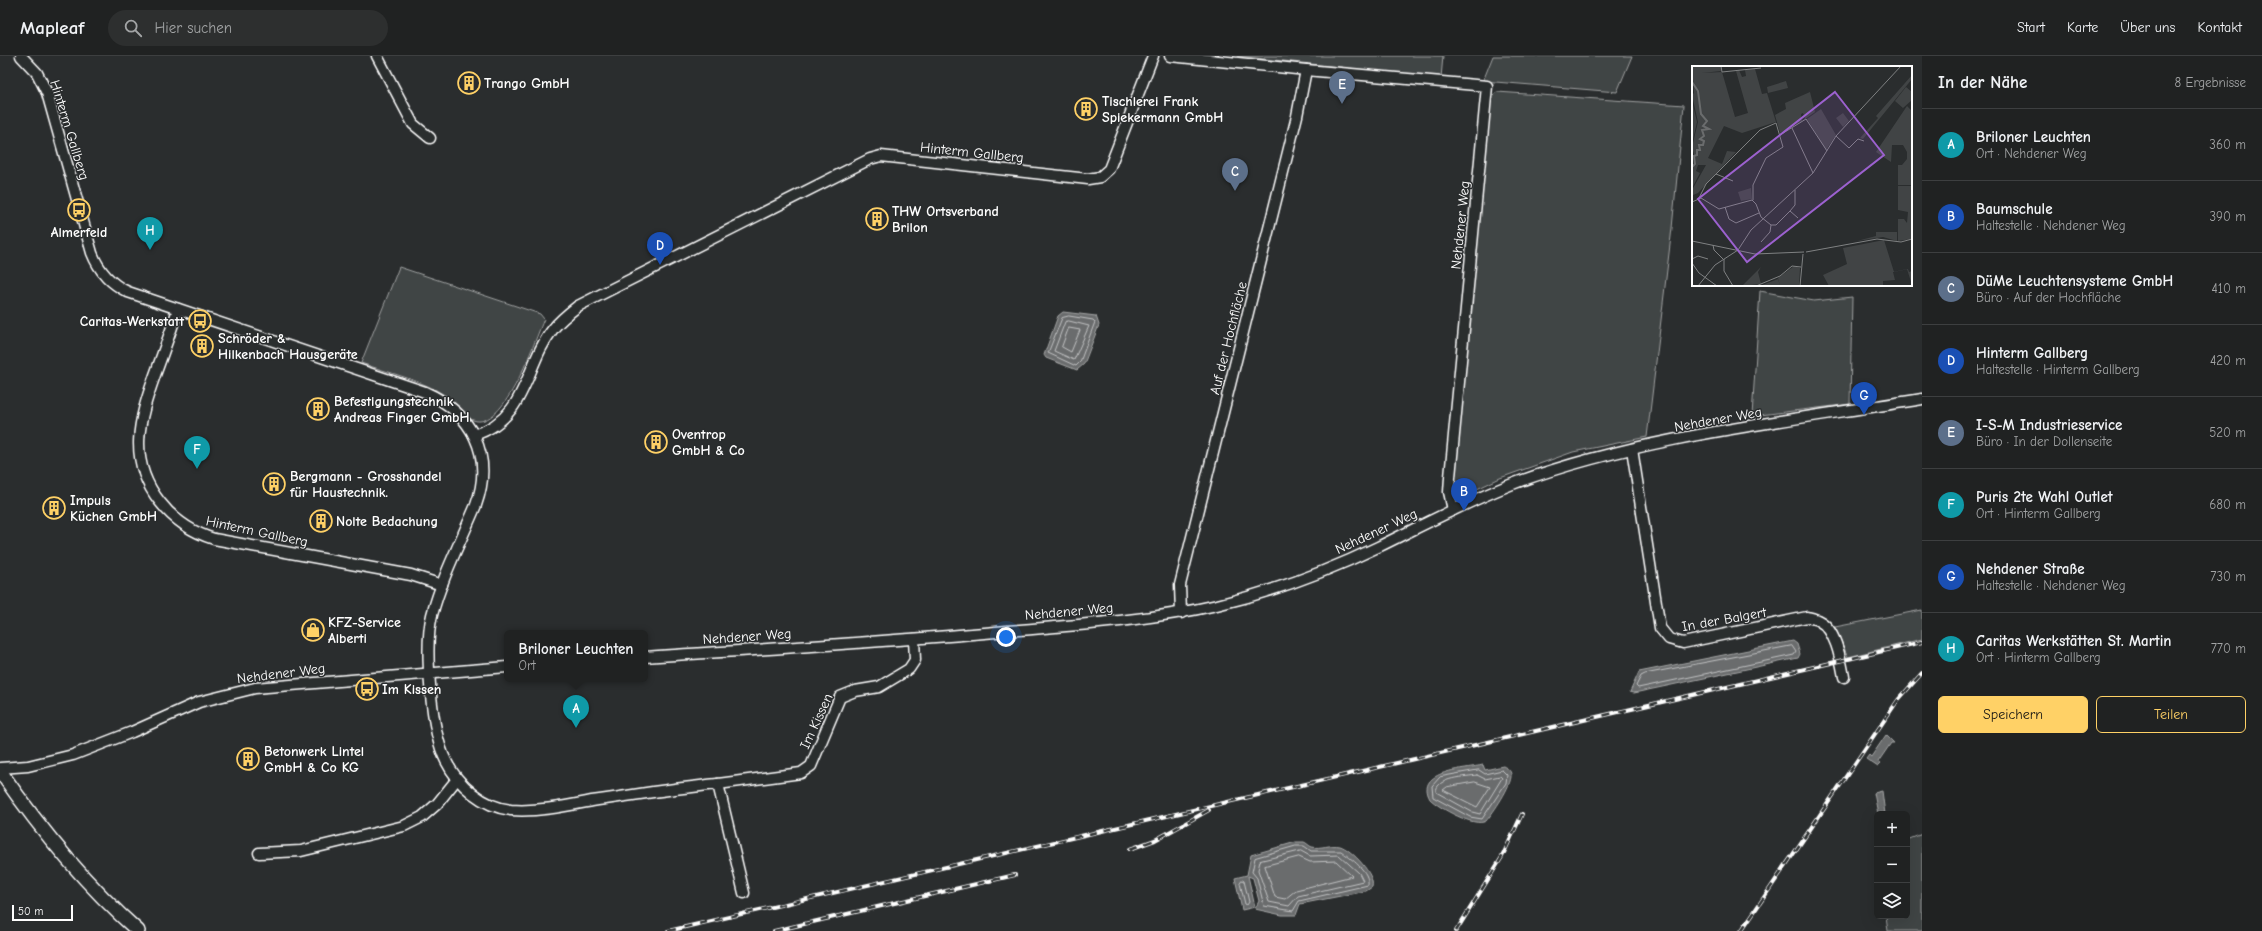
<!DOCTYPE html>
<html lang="de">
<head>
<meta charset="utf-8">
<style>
  :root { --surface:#202222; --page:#2d2f2f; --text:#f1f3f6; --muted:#a2a4a5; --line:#3d3f40; --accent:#ffd166 }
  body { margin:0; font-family:"Comic Neue",sans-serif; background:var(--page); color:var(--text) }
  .controls { position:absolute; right:12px; bottom:12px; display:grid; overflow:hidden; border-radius:6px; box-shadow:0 4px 16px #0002 }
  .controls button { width:36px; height:36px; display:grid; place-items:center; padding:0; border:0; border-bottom:1px solid var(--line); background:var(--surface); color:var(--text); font:20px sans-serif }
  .scale { position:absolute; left:12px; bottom:10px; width:61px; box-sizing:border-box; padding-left:4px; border:2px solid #fff; border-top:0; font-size:11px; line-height:14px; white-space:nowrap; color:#fff; -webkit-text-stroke:3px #2a2d2e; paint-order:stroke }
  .you { position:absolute; left:1006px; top:581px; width:14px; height:14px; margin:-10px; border:3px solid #fff; border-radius:50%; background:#1a73e8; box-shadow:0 0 0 6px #1a73e833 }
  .badge { display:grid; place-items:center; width:26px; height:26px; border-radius:50%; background:var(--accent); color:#fff; font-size:13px; font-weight:700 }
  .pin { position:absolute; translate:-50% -33px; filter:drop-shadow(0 1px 2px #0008) }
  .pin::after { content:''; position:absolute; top:21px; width:14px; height:12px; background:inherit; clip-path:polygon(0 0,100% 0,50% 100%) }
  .popup { position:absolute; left:504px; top:574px; width:144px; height:52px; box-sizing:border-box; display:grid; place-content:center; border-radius:6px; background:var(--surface); filter:drop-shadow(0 1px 3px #0005); font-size:13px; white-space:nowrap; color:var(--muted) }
  .popup b { font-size:15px; color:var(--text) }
  .popup::after { content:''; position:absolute; left:50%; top:100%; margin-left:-8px; border:8px solid transparent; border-top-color:var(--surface) }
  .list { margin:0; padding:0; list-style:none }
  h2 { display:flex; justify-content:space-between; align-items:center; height:52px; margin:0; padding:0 16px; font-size:17px }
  h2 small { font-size:13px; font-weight:400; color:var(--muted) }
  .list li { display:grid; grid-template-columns:26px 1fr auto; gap:12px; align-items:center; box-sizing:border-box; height:72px; padding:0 16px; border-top:1px solid var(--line) }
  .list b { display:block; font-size:15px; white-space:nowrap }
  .list p { margin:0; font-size:13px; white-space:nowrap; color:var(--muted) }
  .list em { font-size:13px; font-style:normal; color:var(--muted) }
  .actions { display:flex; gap:8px; padding:12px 16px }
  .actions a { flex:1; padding:9px 0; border:1px solid var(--accent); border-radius:6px; text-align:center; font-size:14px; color:var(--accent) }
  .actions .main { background:var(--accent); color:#111 }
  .icon { flex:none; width:22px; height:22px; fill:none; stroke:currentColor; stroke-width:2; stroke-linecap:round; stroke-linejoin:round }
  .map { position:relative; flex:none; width:1922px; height:875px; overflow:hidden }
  header { display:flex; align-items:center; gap:24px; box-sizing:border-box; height:56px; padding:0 20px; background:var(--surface); border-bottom:1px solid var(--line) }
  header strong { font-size:19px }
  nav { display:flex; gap:22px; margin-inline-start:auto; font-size:14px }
  .search { width:280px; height:36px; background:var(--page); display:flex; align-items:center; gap:10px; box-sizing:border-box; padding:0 14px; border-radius:22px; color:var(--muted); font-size:15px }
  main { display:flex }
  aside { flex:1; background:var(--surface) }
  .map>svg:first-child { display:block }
  .green { fill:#414445; stroke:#a0a2a2 }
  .water { fill:#6a6c6d; stroke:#a6a7a7 }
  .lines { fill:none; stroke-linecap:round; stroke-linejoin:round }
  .shore { stroke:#c3c4c5; stroke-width:1 }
  .minor-casing { stroke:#fff; stroke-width:13 }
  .major-casing { stroke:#fff; stroke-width:16 }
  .minor { stroke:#2a2d2e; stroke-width:10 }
  .major { stroke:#2a2d2e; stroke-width:13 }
  .rail-casing { stroke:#fff; stroke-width:4 }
  .rail { stroke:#2a2d2e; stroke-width:2.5; stroke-dasharray:8; stroke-linecap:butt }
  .labels { text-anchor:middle; stroke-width:3; stroke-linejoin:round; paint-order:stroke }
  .poi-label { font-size:14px; font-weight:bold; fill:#fff; stroke:#2a2d2e; text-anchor:start }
  .street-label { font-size:14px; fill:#fff; stroke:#2a2d2e }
  .inset-river { fill:none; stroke:#6a6c6d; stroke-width:2 }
  .inset-road { fill:none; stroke:#7f8182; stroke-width:1 }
  .view { fill:#9c61cf; fill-opacity:0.15; stroke:#9c61cf; stroke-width:2 }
  .inset-edge { fill:none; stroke:#fff; stroke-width:2 }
</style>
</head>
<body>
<header>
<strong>Mapleaf</strong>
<div class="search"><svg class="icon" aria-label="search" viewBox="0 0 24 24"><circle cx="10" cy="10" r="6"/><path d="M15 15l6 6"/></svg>Hier suchen</div>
<nav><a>Start</a><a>Karte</a><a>Über uns</a><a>Kontakt</a></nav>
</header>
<main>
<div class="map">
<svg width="1922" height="875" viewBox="0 0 1922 875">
  <rect width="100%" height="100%" fill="#2a2d2e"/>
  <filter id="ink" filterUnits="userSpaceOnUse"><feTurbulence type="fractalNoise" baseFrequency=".025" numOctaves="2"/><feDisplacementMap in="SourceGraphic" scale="8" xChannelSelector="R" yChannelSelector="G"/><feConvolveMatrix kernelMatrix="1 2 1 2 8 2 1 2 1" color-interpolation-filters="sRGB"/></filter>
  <g filter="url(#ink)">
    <g class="green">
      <polygon points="1237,0 1443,0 1441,22"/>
      <polygon points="1493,0 1632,0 1617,36 1483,25"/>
      <polygon points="1497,36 1684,49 1672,172 1647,381 1573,396 1500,422 1456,443 1453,433 1490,41"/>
      <path d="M 399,211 L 540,258 L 544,263 C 535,283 505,376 473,364 C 462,360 456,346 446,340 C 425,325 386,316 361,307 Z"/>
      <polygon points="1760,235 1814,245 1852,241 1850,348 1752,360"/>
      <polygon points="1922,554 1922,583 1848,601 1835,571"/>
      <polygon points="1922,778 1922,875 1888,875 1886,860 1907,860 1907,784"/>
    </g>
    <g class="water">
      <polygon points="1063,256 1096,260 1099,269 1084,308 1077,314 1046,302 1044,299 1058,260"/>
      <polygon points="1793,585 1797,588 1800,598 1798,602 1634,637 1630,636 1639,616"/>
      <polygon points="1886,679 1894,687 1891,687 1878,706 1881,708 1878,711 1866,703 1869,699 1871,701"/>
      <path d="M 1483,709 L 1485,714 L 1503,710 C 1507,712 1511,714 1511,719 C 1512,729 1493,757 1486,765 C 1475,772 1439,752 1430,743 C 1414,714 1467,713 1483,709 Z"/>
      <polygon points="1882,735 1885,758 1878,758 1874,737"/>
      <path d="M 1296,786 L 1304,786 C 1307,787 1309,790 1312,791 C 1320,793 1331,788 1340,790 C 1351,793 1376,819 1372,831 L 1366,835 L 1300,848 L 1296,859 L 1282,859 L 1255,853 L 1259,845 L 1253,822 L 1248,820 L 1255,851 L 1242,854 L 1235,822 L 1247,819 L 1251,799 Z"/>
    </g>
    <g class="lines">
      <g class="shore">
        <polygon points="1069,260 1093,264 1095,266 1080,306 1076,310 1048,297 1062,262"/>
        <polygon points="1069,265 1089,270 1074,304 1054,295 1065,266"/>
        <polygon points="1069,272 1080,274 1071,296 1062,291"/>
        <polygon points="1792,590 1796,596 1794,599 1638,632 1636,630 1641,620 1645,618"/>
        <polygon points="1479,714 1485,718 1502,714 1507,719 1506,727 1482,763 1470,761 1433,741 1432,730 1440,721"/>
        <path d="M 1477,719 L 1485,723 L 1500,720 L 1502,722 L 1480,758 L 1472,756 L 1436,736 C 1436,721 1466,721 1477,719 Z"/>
        <polygon points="1475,726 1490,731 1477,751 1443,734 1447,731"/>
        <path d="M 1296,790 L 1304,790 L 1311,795 L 1341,795 C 1351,803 1370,815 1368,829 L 1299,845 L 1293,855 L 1264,850 L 1257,822 L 1252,816 L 1255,802 Z"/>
        <polygon points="1301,795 1310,800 1339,799 1359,817 1363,825 1298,840 1289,850 1269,846 1258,814 1260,805"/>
        <polygon points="1299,801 1310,806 1336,805 1352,820 1296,834 1285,843 1275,841 1265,810"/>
        <polygon points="1242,824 1244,825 1249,846 1247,849 1245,848 1240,827"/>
      </g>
      <g class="minor-casing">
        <g id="minor">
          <path d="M 21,0 L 37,17 L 47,37 L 92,197 C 99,215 111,228 128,236 L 425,336 C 472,357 494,399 476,449 C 461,485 442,521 432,559 C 424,591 431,676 446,705 C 458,729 483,751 511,754 C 538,756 566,750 592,745 C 634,739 676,732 718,728 L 744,837"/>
          <polyline points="377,0 413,68 430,82"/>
          <polyline points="1170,0 1306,14 1487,30 1450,421 1449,436 1453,454"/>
          <path d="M 178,253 C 171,275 163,297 155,319 C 139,364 127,404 160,446 C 174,464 191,476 214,483 L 411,519 L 442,529"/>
          <path d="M 474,379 C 528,362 524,310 553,273 C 560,264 569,257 578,250 L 870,103 L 881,100 L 1088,123 L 1100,121 L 1109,113 L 1153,0"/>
          <path d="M 1632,393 L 1660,572 L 1669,583 L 1683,587 L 1807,561 C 1811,562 1816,563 1819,565 C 1836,573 1841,605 1844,621"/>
          <polyline points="1181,557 1180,529 1297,60 1306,14"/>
          <path d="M 645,601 C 766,593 887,586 1007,575 C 1077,569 1148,565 1217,549 C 1272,536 1326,516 1378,491 C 1423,469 1468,445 1515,427 C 1643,380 1788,365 1922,343"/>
          <polyline points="0,712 28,710 73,699 132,676 199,646 255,632 507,611"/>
          <polyline points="718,728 801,717 811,710 840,641 855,635 879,631 909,613 915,604 914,583"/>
          <polyline points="259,797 301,795 404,770 422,761 437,748 457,723"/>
        </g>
      </g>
      <g class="major-casing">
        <path id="major" d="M 0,715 C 40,773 85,828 138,875"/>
      </g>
      <use href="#minor" class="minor"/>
      <use href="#major" class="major"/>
      <g class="rail-casing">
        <g id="rail">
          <polyline points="1130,793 1155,784 1209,754"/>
          <polyline points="668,875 1922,586"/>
          <polyline points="774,875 1015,819"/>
          <polyline points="1456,875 1502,801 1522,758"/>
          <polyline points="1741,875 1898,644 1922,617"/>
        </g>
      </g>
      <use href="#rail" class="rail"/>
    </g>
  </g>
  <defs>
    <g id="building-ring" transform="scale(1.15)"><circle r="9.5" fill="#2a2d2e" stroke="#ffd166" stroke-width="1.5"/><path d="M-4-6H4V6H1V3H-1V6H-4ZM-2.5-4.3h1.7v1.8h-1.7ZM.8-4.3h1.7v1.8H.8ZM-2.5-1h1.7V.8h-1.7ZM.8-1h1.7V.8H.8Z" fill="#ffd166"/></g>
    <g id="bus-ring" transform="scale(1.15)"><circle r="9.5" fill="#2a2d2e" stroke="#ffd166" stroke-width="1.5"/><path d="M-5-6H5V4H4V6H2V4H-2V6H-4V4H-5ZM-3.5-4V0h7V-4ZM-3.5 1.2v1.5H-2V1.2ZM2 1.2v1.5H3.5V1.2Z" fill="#ffd166"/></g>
    <g id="shop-ring" transform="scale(1.15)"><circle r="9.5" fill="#2a2d2e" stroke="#ffd166" stroke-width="1.5"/><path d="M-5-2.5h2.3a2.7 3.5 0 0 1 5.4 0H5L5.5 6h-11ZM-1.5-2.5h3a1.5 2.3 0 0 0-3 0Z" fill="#ffd166"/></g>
  </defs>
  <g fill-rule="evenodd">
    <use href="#building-ring" x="469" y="27"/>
    <use href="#building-ring" x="1086" y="53"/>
    <use href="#bus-ring" x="79" y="154"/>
    <use href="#building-ring" x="877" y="163"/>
    <use href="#bus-ring" x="200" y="265"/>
    <use href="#building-ring" x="202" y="290"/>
    <use href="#building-ring" x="318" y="353"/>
    <use href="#building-ring" x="656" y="386"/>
    <use href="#building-ring" x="274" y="428"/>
    <use href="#building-ring" x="54" y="452"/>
    <use href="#building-ring" x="321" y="465"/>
    <use href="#shop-ring" x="313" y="574"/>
    <use href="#bus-ring" x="367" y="633"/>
    <use href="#building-ring" x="248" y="703"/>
  </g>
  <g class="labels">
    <g class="poi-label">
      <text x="484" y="32">Trango GmbH</text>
      <text x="1102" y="50">Tischlerei Frank<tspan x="1102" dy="16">Spiekermann GmbH</tspan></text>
      <text x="892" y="160">THW Ortsverband<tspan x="892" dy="16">Brilon</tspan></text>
      <text x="79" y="181" text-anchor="middle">Almerfeld</text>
      <text x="184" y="270" text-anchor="end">Caritas-Werkstatt</text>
      <text x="218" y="287">Schröder &amp;<tspan x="218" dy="16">Hilkenbach Hausgeräte</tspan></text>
      <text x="334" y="350">Befestigungstechnik<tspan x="334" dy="16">Andreas Finger GmbH</tspan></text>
      <text x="672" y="383">Oventrop<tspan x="672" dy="16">GmbH &amp; Co</tspan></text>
      <text x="290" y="425">Bergmann - Grosshandel<tspan x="290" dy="16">für Haustechnik.</tspan></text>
      <text x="70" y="449">Impuls<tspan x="70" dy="16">Küchen GmbH</tspan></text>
      <text x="336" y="470">Nolte Bedachung</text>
      <text x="328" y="571">KFZ-Service<tspan x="328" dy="16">Alberti</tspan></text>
      <text x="382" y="638">Im Kissen</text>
      <text x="264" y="700">Betonwerk Lintel<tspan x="264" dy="16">GmbH &amp; Co KG</tspan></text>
    </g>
    <g class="street-label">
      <text transform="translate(70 74) rotate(73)" y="5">Hinterm Gallberg</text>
      <text transform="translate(972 96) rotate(6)" y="5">Hinterm Gallberg</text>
      <text transform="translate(1460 169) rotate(-84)" y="5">Nehdener Weg</text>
      <text transform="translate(1228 282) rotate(-76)" y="5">Auf der Hochfläche</text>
      <text transform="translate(1718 363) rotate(-10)" y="5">Nehdener Weg</text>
      <text transform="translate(257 475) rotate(12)" y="5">Hinterm Gallberg</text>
      <text transform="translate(1376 475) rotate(-25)" y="5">Nehdener Weg</text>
      <text transform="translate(1069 555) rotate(-5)" y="5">Nehdener Weg</text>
      <text transform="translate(1724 563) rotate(-10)" y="5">In der Balgert</text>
      <text transform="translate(747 580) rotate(-4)" y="5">Nehdener Weg</text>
      <text transform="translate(281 617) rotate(-7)" y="5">Nehdener Weg</text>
      <text transform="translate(816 665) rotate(-65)" y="5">Im Kissen</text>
    </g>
  </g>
  <g transform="translate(1692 10)">
    <rect width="220" height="220" fill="#2a2d2e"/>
    <path d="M 0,0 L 29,0 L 29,5 L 10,7 L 30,6 L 43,51 L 56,47 L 44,5 L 47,4 L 50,11 L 54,10 L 53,4 L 63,3 L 70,28 L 75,27 L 84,56 L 50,67 L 32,60 L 16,92 L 30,98 L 35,85 L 44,86 L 6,127 L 1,129 L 0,124 L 14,99 L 6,99 L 4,105 L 8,107 L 0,122 L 2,85 L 0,90 L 0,81 L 6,56 L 0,29 L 2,27 ZM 220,9 L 220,13 L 171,73 L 168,72 L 186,52 L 184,50 ZM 94,15 L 96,22 L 76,27 L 75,21 ZM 214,21 L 220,26 L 220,34 L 211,42 L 203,35 ZM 118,26 L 123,46 L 113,53 L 111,47 L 109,48 L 110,55 L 88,67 L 83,49 L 94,43 L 93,37 ZM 0,35 L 5,56 L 0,78 ZM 215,40 L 220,45 L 220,119 L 206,119 L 206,99 L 210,99 L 215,93 L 215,86 L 211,79 L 200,79 L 199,96 L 184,86 ZM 129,43 L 144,69 L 134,84 L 115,53 ZM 151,47 L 157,55 L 151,61 L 144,52 ZM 206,120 L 220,120 L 220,173 L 206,175 L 206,153 L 212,153 L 215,157 L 216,146 L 206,144 ZM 59,122 L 60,133 L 49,135 L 46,126 ZM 184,166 L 205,166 L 205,175 L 191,171 L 165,175 L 184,170 ZM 192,174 L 202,206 L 216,203 L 217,206 L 220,205 L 220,219 L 215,203 L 201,206 L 203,214 L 191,215 L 191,220 L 137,220 L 131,209 L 155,198 L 151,182 ZM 102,200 L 108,202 L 107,220 L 68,220 L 86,213 L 88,219 L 86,212 ZM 69,201 L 66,206 L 69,218 L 50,220 Z" fill="#414445"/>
    <path class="inset-river" d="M 0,16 L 6,25 L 9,48 L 15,55 L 11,60 L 17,63 L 10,64 L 12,70 L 8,73 L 12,75 L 11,79 L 7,79 L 8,84 L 5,84 L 5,89 L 2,90 L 3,98 L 0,101"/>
    <path class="inset-road" d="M 29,0 L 30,6 L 69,2M 100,62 L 121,107M 88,69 L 114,53 L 135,85M 144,70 L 157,82 L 166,73 L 172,75M 24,108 L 41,115M 7,132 L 14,118 L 68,64 L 84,57 L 91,81 L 74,92 L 61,119 L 61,134M 0,136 L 9,132 L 27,143 L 60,134 L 64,138 L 69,151 L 79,159 L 84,159 L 98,145 L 106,152M 33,141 L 37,153 L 44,157 L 67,147M 98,145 L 103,139 L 103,124M 0,175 L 63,188 L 112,186M 69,176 L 78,166 L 79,159M 21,179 L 22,184 L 31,193M 114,186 L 185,173 L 209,176 L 220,173M 0,193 L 6,190 L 16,193M 32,193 L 32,205 L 41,220M 0,197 L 7,207 L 25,220M 6,220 L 23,199 L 46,184 L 59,164 L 121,107 L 144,70 L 209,0M 64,220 L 88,210 L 100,200 L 109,201M 108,220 L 111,188"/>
    <path class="view" d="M 143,26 L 192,89 L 55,196 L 6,133 Z"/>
    <rect width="220" height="220" class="inset-edge"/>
  </g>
</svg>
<div class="controls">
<button>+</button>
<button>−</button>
<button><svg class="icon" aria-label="layers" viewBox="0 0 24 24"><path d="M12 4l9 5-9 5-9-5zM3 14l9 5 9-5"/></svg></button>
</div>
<div class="scale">50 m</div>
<div class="you"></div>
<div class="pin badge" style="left:576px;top:672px;background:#0f9aa8">A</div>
<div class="popup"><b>Briloner Leuchten</b>Ort</div>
<div class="pin badge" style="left:1464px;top:455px;background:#1a4fb4">B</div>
<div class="pin badge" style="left:1235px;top:135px;background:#5c6f8a">C</div>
<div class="pin badge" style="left:660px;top:209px;background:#1a4fb4">D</div>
<div class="pin badge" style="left:1342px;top:48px;background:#5c6f8a">E</div>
<div class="pin badge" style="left:197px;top:413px;background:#0f9aa8">F</div>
<div class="pin badge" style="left:1864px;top:359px;background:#1a4fb4">G</div>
<div class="pin badge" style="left:150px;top:194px;background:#0f9aa8">H</div>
</div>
<aside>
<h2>In der Nähe<small>8 Ergebnisse</small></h2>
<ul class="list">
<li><span class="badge" style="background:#0f9aa8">A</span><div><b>Briloner Leuchten</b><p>Ort · Nehdener Weg</p></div><em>360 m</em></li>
<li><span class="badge" style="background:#1a4fb4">B</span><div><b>Baumschule</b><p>Haltestelle · Nehdener Weg</p></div><em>390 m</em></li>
<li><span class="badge" style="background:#5c6f8a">C</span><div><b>DüMe Leuchtensysteme GmbH</b><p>Büro · Auf der Hochfläche</p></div><em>410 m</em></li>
<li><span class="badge" style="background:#1a4fb4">D</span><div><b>Hinterm Gallberg</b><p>Haltestelle · Hinterm Gallberg</p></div><em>420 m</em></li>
<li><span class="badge" style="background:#5c6f8a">E</span><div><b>I-S-M Industrieservice</b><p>Büro · In der Dollenseite</p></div><em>520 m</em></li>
<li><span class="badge" style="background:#0f9aa8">F</span><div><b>Puris 2te Wahl Outlet</b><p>Ort · Hinterm Gallberg</p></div><em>680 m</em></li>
<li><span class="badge" style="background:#1a4fb4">G</span><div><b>Nehdener Straße</b><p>Haltestelle · Nehdener Weg</p></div><em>730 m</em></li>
<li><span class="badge" style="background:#0f9aa8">H</span><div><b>Caritas Werkstätten St. Martin</b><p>Ort · Hinterm Gallberg</p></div><em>770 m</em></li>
</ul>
<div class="actions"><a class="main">Speichern</a><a>Teilen</a></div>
</aside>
</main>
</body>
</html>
